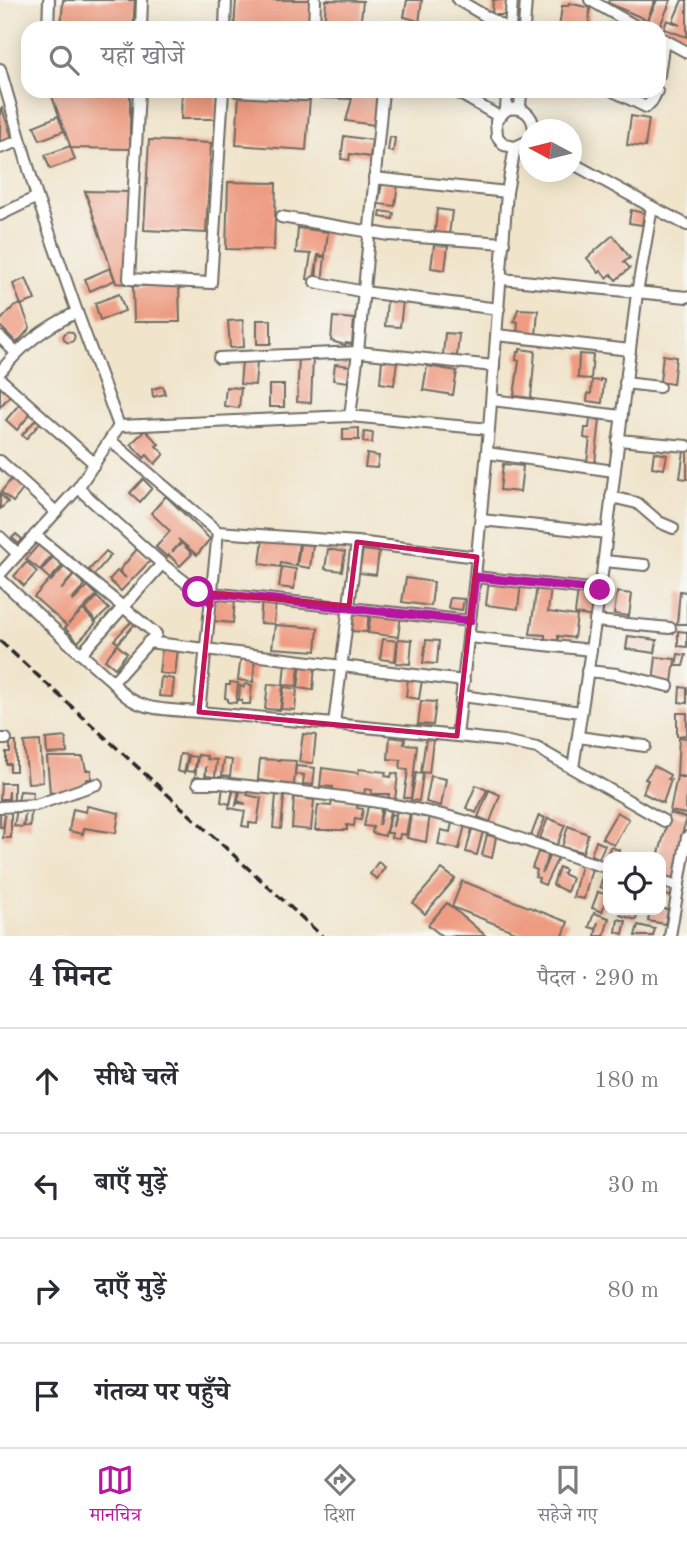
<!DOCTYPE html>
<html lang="hi">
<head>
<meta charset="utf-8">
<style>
  :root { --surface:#fff; --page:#f2f2f3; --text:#2b2b33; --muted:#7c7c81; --line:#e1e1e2; --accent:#b5179e }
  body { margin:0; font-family:"Old Standard TT","Noto Serif Devanagari",serif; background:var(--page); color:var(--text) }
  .controls { position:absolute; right:21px; bottom:21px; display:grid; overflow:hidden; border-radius:14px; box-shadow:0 4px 18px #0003 }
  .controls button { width:63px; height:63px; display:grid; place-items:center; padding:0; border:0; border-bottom:2px solid var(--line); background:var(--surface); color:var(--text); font:35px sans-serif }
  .compass { position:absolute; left:519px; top:119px; width:63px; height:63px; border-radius:50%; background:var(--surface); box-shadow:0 4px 18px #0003; rotate:277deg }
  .stop { position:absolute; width:21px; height:21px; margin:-16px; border:5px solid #b5179e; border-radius:50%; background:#fff }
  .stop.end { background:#b5179e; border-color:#fff; box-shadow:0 2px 7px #0008 }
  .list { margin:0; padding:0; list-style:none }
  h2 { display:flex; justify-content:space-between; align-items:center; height:91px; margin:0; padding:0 28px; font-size:30px }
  h2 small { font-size:23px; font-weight:400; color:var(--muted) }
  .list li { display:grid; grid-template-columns:46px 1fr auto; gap:21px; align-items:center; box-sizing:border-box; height:105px; padding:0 28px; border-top:2px solid var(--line) }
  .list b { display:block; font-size:26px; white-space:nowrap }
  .list em { font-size:23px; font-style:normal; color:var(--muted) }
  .icon { flex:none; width:38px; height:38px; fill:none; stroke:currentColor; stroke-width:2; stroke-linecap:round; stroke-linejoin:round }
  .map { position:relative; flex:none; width:687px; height:936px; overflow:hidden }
  .search { position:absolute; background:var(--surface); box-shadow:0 4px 18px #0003; left:21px; right:21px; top:21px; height:77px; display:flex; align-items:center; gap:18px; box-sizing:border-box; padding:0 24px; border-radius:21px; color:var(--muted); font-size:26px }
  .sheet { height:511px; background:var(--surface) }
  nav { display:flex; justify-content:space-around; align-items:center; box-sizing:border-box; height:98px; border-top:2px solid var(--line); background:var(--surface); font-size:19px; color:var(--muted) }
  nav a { display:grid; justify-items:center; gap:4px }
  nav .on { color:var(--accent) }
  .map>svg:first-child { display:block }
  .building { fill:#ee9b81 }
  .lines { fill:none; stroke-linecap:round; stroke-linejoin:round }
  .minor-casing { stroke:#706c63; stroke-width:14 }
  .minor { stroke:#fff; stroke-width:10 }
  .rail { stroke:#2b2b2b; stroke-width:3.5; stroke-dasharray:10 5; stroke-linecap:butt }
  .route { stroke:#b5179e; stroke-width:9 }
  .marked { fill:none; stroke:#c2185b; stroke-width:5; stroke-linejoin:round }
</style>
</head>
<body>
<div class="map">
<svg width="687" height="936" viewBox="0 0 687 936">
  <rect width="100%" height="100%" fill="#f6f6f2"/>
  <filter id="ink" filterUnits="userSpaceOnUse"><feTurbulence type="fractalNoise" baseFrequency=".0143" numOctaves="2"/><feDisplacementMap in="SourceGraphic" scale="14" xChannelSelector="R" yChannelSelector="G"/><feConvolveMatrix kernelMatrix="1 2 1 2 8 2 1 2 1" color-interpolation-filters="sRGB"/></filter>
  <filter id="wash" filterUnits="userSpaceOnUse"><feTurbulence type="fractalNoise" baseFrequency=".00686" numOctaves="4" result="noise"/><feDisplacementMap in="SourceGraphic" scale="28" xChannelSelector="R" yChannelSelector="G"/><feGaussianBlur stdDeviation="1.57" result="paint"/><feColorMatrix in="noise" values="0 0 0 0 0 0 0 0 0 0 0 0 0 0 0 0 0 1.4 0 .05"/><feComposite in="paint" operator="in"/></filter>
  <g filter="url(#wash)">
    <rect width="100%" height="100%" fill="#f0e4cb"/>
    <g id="blocks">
      <g class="building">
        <polygon points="63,0 135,0 133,28 61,28"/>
        <polygon points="236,0 312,0 310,28 234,28"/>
        <polygon points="326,0 363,1 360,28 324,28"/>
        <polygon points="407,0 422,0 419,23 416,23 416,20 404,17"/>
        <polygon points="493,0 507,0 506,15 492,15"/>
        <polygon points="609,0 655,0 647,20 608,3"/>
        <polygon points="657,0 671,0 659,28 646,24"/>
        <polygon points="682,0 687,0 687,37 664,29 667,20 680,25 673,21"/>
        <polygon points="569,3 590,8 589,28 559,28 562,6 568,6"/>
        <polygon points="609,23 624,25 624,28 608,28"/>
        <polygon points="50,91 130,91 130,149 71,148"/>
        <polygon points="321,91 351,91 350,99 321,98"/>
        <polygon points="354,91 379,91 375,125 346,121"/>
        <polygon points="637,91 653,91 652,97 637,95"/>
        <polygon points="182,92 217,93 216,119 181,119"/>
        <polygon points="239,93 310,98 306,150 236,145"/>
        <polygon points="2,108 13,141 0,145 0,109"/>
        <polygon points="58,116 64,131 40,140 34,126"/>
        <polygon points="631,116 649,119 645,147 627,145"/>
        <polygon points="344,136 372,140 370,157 350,154 349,160 341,159"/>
        <polygon points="390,137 395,138 393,152 388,151"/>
        <polygon points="149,140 211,143 206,233 144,230"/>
        <polygon points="70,146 75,160 50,169 45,155"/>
        <polygon points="228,182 276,183 274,250 226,249"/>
        <polygon points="398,182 395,206 378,204 382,183"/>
        <polygon points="85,191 129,192 125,284 116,283"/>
        <polygon points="437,209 452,211 449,235 435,233"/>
        <polygon points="631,210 644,213 642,225 629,223"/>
        <polygon points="381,211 394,213 393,219 380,217"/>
        <polygon points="298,228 328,232 325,256 318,255 314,280 307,279 311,254 296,253"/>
        <polygon points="613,235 630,258 624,262 630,268 616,280 611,274 607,278 601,271 599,273 587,258"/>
        <polygon points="434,245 448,246 445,270 431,268"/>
        <polygon points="318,257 325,257 322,282 316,281"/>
        <polygon points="110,268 115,280 90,291 85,279"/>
        <polygon points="26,278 35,300 21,305 13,284"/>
        <polygon points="179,285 180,322 134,322 133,286"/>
        <polygon points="119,294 125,311 100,320 95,303"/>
        <polygon points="387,300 403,301 400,327 385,326"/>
        <polygon points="21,304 30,328 17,343 0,326 0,321 13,307"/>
        <polygon points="518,309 538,310 536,336 517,334 518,322 514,321"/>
        <polygon points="333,317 354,319 352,344 346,343 345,345 331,341"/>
        <polygon points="243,320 244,347 230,348 228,321"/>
        <rect x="257" y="320" width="14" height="24"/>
        <circle cx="69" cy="337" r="5.5"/>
        <polygon points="445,333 459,334 457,356 443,355"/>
        <polygon points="520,349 535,351 531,398 514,396 519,361 516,360 517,352 520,352"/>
        <polygon points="579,354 593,355 591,379 578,378"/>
        <polygon points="663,355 676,357 673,384 660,382"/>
        <polygon points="299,357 313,358 311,403 297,402"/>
        <polygon points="382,360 397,361 394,385 380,383"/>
        <polygon points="242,361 257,362 255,385 240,384"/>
        <polygon points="335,364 350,366 348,382 333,380"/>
        <polygon points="427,366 457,371 453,395 423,390"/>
        <polygon points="600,379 604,380 602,403 587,401 588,393 591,394 592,380 600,381"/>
        <polygon points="0,382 12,393 0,407"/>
        <rect x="269" y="385" width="15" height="22"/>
        <polygon points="163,386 165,394 153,397 152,389"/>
        <polygon points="226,387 241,388 239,408 224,406"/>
        <polygon points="21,402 32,412 17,430 6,420"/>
        <polygon points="38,417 42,421 26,439 22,435"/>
        <polygon points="590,419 600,420 595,463 587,462 590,439 584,438 585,428 589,428"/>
        <polygon points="359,428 359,440 343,440 343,429"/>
        <polygon points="145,430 159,444 156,446 164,454 155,464 147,455 144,458 131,444"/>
        <polygon points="364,432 373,433 372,443 363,442"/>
        <polygon points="684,451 687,452 687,479 680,478"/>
        <polygon points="654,452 667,455 664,469 652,467"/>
        <polygon points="367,454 379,456 377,468 365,467"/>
        <polygon points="503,464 523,466 520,492 500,490"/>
        <polygon points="13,477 25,487 13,502 1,492"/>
        <polygon points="143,479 152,488 140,502 130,493"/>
        <polygon points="0,494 8,502 0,509"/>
        <polygon points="166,496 210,539 197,555 178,539 181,542 172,552 182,543 192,554 180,566 169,555 167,557 156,547 170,531 151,513"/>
        <polygon points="16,534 22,539 19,544 12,538"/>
        <polygon points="263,539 299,543 296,566 281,563 280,567 260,564"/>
        <polygon points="40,543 53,554 40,570 26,559"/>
        <polygon points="300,544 313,545 310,568 297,566"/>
        <polygon points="137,549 150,561 121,591 109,580 117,571 126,578 119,571"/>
        <polygon points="328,549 345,552 342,571 325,569"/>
        <polygon points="363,550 379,552 376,575 359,573"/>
        <polygon points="106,551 111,555 94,575 89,570"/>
        <polygon points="54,556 63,565 50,579 51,581 64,567 73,574 61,590 74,575 85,585 72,600 73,601 88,586 97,595 68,624 83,610 96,623 78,642 65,628 67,626 34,597 50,579 41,571"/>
        <polygon points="27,562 37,572 24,586 14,576"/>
        <polygon points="282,567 296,569 294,589 279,587"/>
        <polygon points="406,578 434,582 431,606 402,602"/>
        <polygon points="489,580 521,583 518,609 486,605"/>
        <polygon points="537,586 551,588 548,612 577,616 574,638 558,636 558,641 545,639 545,635 530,634"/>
        <polygon points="578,590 598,592 595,617 575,614"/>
        <polygon points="680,591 687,592 687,624 677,624"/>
        <polygon points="617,592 632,594 629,616 614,614"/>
        <polygon points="97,597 109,609 96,621 85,610"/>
        <polygon points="215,598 235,600 233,623 213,621"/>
        <polygon points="262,598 276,600 274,624 260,623"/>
        <polygon points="450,598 464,599 462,610 448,608"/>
        <polygon points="352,610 369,612 367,632 350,631"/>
        <polygon points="371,612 401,615 398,637 368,633"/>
        <polygon points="132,621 135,624 118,643 114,640"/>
        <polygon points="275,625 318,628 316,651 272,648"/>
        <polygon points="678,631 687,632 687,647 678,646"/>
        <polygon points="628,636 657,640 655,653 626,649"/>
        <polygon points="383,639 397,641 395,661 380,659"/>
        <polygon points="398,639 412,640 410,664 396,663"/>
        <polygon points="426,640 439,641 437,664 423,663"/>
        <polygon points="117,645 127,653 115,668 105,660"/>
        <polygon points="162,648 178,649 175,675 159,673"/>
        <polygon points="678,654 686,655 683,666 676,666"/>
        <polygon points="241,656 255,657 253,682 238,680"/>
        <polygon points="656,657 675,659 672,683 653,681"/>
        <polygon points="285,663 299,665 297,686 283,685"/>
        <polygon points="301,663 315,665 313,690 298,688"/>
        <polygon points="161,677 174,679 172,697 159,696"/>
        <polygon points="408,678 422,680 419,699 406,697"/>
        <polygon points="230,682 238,683 236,703 228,702 228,699 225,698 226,685 230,685"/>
        <polygon points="245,684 252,685 250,704 242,704 242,700 239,700 240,686 244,687"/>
        <polygon points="268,684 283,685 280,710 265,709"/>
        <polygon points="284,687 297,689 295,710 281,709"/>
        <polygon points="680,687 687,688 687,703 679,702"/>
        <polygon points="421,701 436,702 433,725 418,724"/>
        <polygon points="677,713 687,713 687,735 677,736"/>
        <polygon points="303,734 316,735 313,763 299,762"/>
        <polygon points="66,737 67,753 47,754 46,739"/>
        <polygon points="390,737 405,739 404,744 417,745 411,798 404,798 408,770 400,769 401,760 388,759"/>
        <polygon points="679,737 687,738 687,777 677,776"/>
        <polygon points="426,739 433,740 429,773 421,772"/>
        <polygon points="40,741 43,782 28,783 24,742"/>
        <polygon points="10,742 16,742 16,771 10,771 10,764 6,764 6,752 10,752"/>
        <polygon points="180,754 188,755 184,773 177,771"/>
        <polygon points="198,755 207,756 207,759 217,760 215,777 206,776 206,766 205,779 195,778"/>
        <polygon points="189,756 197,757 194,772 186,771"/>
        <polygon points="47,757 83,757 86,770 91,770 91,779 86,779 85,785 69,791 50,793"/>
        <polygon points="224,759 232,760 230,776 222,775"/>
        <polygon points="260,759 296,761 294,785 258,780"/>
        <polygon points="296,766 315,768 313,785 303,784 304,775 295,774"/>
        <polygon points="654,766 670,775 668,779 671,780 663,803 643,793 648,780 645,779"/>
        <polygon points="322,768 358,773 359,769 386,772 385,776 391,777 392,773 398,774 395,800 388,799 389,794 371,794 372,790 365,789 364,794 355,793 355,795 332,793 333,787 320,786"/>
        <polygon points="416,773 423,774 419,801 411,800"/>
        <polygon points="431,776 446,779 441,806 426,802"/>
        <polygon points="677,776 687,778 686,814 670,811"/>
        <polygon points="1,783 14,783 14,802 9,802 9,791 8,799 0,799"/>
        <polygon points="476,785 487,790 476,813 466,808"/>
        <polygon points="223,787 233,789 230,804 221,802"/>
        <polygon points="241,787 249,789 247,795 261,798 257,824 249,823 249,827 242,826 245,811 229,808 234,788 239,789 236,805 238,803 246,804 238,801"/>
        <polygon points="489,790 500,795 490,822 478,817"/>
        <polygon points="20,791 33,792 32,802 18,801"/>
        <polygon points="276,795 284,796 281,829 273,828"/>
        <polygon points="294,797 314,800 311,830 292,828"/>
        <polygon points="332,801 358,803 357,808 363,809 361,820 355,819 354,826 347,825 347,830 315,830 318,805 331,806"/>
        <polygon points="87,806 119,813 116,833 84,828 83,834 69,831 73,809 86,812"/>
        <polygon points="368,806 381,808 379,825 383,809 390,811 385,836 372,833 373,827 364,826"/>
        <polygon points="0,809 11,811 11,838 3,838 5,815 3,827 0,827"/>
        <polygon points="17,809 31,811 30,827 24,826 25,814 23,827 14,826"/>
        <polygon points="397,811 410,813 406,835 400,834 399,839 391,838 392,833 387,833 391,814 395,815 393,827"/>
        <polygon points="617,812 629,819 614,845 602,838"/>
        <polygon points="424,813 430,814 426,842 407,838 411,814 424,817"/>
        <polygon points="670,813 687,818 681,837 684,838 675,880 661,876 661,857 658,857"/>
        <polygon points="539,815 545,818 537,838 531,836"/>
        <polygon points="548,818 565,825 557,845 540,838"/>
        <polygon points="452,823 465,825 459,849 438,845 441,830 450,832"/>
        <polygon points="568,826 588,834 583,852 562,847"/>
        <polygon points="472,829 483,831 477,855 466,852"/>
        <polygon points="487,835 496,837 492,858 482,855"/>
        <polygon points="596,841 605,845 599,858 591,855"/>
        <polygon points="610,847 620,850 617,857 608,857 608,863 605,862"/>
        <polygon points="538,852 548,855 542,873 550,854 558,858 545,885 538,882 539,878 535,877 537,870 532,868"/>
        <polygon points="378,862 385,867 377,879 370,874"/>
        <polygon points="581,865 592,868 584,899 573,897"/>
        <polygon points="559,867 565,870 563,874 572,878 567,892 553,885"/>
        <polygon points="442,869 455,879 425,914 413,903"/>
        <polygon points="603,877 608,878 608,890 600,887"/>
        <polygon points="462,881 568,922 563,936 526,936 452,907"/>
        <polygon points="661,884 676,887 674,897 661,894"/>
        <polygon points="598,892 608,895 602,912 592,908"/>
        <polygon points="447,903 486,936 442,936 428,925"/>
        <polygon points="661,908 668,910 665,924 648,921 650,910"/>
        <polygon points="621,910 638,910 636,920 620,915"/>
        <polygon points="594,913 609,918 604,936 595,936 598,922 596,929 589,927"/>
        <polygon points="618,919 626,921 623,934 616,932"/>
        <polygon points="638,925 655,929 653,936 635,936"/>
      </g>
    </g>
  </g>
  <g filter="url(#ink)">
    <use href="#blocks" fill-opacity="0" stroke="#706c63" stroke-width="2"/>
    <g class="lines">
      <g class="minor-casing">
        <g id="minor">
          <polyline points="458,0 506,28"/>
          <polyline points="590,0 639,28"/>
          <polyline points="48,28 49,0"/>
          <polyline points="141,28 142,0"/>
          <polyline points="225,28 226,0"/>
          <polyline points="314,28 315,0"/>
          <polyline points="510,28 512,0"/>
          <polyline points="524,28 526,0"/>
          <polyline points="659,37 687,52"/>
          <polyline points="0,69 37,197 77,312 119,426"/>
          <polyline points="659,75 664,40"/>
          <polyline points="139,91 129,279 211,283 223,91"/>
          <polyline points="237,91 305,95 310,91"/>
          <polyline points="455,91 498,116"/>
          <polyline points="613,91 646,107 652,101 657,91"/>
          <polyline points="520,108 521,91"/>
          <polyline points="506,110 507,91"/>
          <path d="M 530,140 L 515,147 L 504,145 L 497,136 L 496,121 L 506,110 C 521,105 533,113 534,130"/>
          <polyline points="0,148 20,141"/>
          <polyline points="572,163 652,207 637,293 600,590 573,768"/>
          <polyline points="374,178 507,192"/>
          <polyline points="652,207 687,225"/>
          <polyline points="0,215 37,197"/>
          <polyline points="281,217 389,235 504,243"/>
          <polyline points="502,279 687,297"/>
          <polyline points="315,282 364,292 499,309"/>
          <polyline points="497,335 630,350"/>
          <polyline points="0,337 16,353"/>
          <polyline points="219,358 358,352 494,366"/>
          <path d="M 0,372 C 24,343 43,329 77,312"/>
          <polyline points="0,379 95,464"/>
          <polyline points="625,383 659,387"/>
          <polyline points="492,400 621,416"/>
          <polyline points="350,416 358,352 383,91"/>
          <polyline points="489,429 475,577 457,736 504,741 537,748 664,821"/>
          <polyline points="110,440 218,532"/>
          <polyline points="618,440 687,446"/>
          <polyline points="487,453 614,471"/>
          <polyline points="0,461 56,512"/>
          <polyline points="78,488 119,426 350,416 489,429 507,192 515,147"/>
          <polyline points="611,497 637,503 659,522 673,528"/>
          <polyline points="481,520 607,533"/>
          <polyline points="35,535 156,634 113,682 81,654"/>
          <polyline points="0,537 18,554 78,488 162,564 211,602"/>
          <polyline points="357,542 477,557"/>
          <polyline points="604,561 645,565"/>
          <polyline points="0,574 18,554"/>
          <polyline points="475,577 600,590"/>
          <polyline points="0,579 81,654 162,564"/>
          <polyline points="211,593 470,621"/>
          <polyline points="595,621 670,628"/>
          <polyline points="469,637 591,650"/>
          <polyline points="148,642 464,681"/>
          <polyline points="587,671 617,674 668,686"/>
          <path d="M 113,682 C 134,713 166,709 199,712"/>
          <polyline points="462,696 581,712"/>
          <polyline points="334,724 199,712 218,532 357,542 334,724 457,736"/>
          <polyline points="578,737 645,746"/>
          <polyline points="0,739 6,739"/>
          <path d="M 198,783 L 221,783 C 292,791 364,797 434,813 C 493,826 550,851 608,868"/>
          <polyline points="0,807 36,805 97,784"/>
          <polyline points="661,881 679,886"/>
          <polyline points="670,936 687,837"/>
        </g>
      </g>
      <use href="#minor" class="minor"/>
      <polyline class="rail" points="0,641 322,936"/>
    </g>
  </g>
  <g class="lines" filter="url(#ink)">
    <polyline class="route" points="198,592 211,602 211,593 470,621 475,577 600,590"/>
  </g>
  <path class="marked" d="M 357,542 L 477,557 L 457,736 L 199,712 L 211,593 L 349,606 Z"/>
</svg>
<div class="controls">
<button><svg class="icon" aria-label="locate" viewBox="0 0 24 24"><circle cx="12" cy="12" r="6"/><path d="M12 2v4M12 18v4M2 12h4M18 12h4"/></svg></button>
</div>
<svg class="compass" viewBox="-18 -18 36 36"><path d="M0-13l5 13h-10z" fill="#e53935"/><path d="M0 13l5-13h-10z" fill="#7c7c81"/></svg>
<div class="stop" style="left:198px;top:592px"></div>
<div class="stop end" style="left:600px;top:590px"></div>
<div class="search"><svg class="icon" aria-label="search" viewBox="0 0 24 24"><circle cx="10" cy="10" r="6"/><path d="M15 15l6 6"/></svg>यहाँ खोजें</div>
</div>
<section class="sheet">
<h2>4 मिनट<small>पैदल · 290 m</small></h2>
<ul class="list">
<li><svg class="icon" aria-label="ahead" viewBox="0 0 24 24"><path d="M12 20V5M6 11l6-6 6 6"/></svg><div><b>सीधे चलें</b></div><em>180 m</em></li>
<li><svg class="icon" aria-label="left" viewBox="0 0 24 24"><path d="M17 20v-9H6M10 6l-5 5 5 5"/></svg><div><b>बाएँ मुड़ें</b></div><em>30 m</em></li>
<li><svg class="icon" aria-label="right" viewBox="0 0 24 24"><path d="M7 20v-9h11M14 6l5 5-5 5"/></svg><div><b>दाएँ मुड़ें</b></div><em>80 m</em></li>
<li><svg class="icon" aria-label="arrive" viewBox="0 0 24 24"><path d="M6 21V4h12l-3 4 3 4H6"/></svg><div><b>गंतव्य पर पहुँचे</b></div></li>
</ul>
</section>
<nav>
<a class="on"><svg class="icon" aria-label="map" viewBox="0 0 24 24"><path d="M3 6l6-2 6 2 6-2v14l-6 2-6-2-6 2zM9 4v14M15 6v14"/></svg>मानचित्र</a>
<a><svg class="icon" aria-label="directions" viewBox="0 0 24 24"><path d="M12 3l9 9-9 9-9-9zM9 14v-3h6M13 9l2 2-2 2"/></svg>दिशा</a>
<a><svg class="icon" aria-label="saved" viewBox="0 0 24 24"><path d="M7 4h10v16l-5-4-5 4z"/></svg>सहेजे गए</a>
</nav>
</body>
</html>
